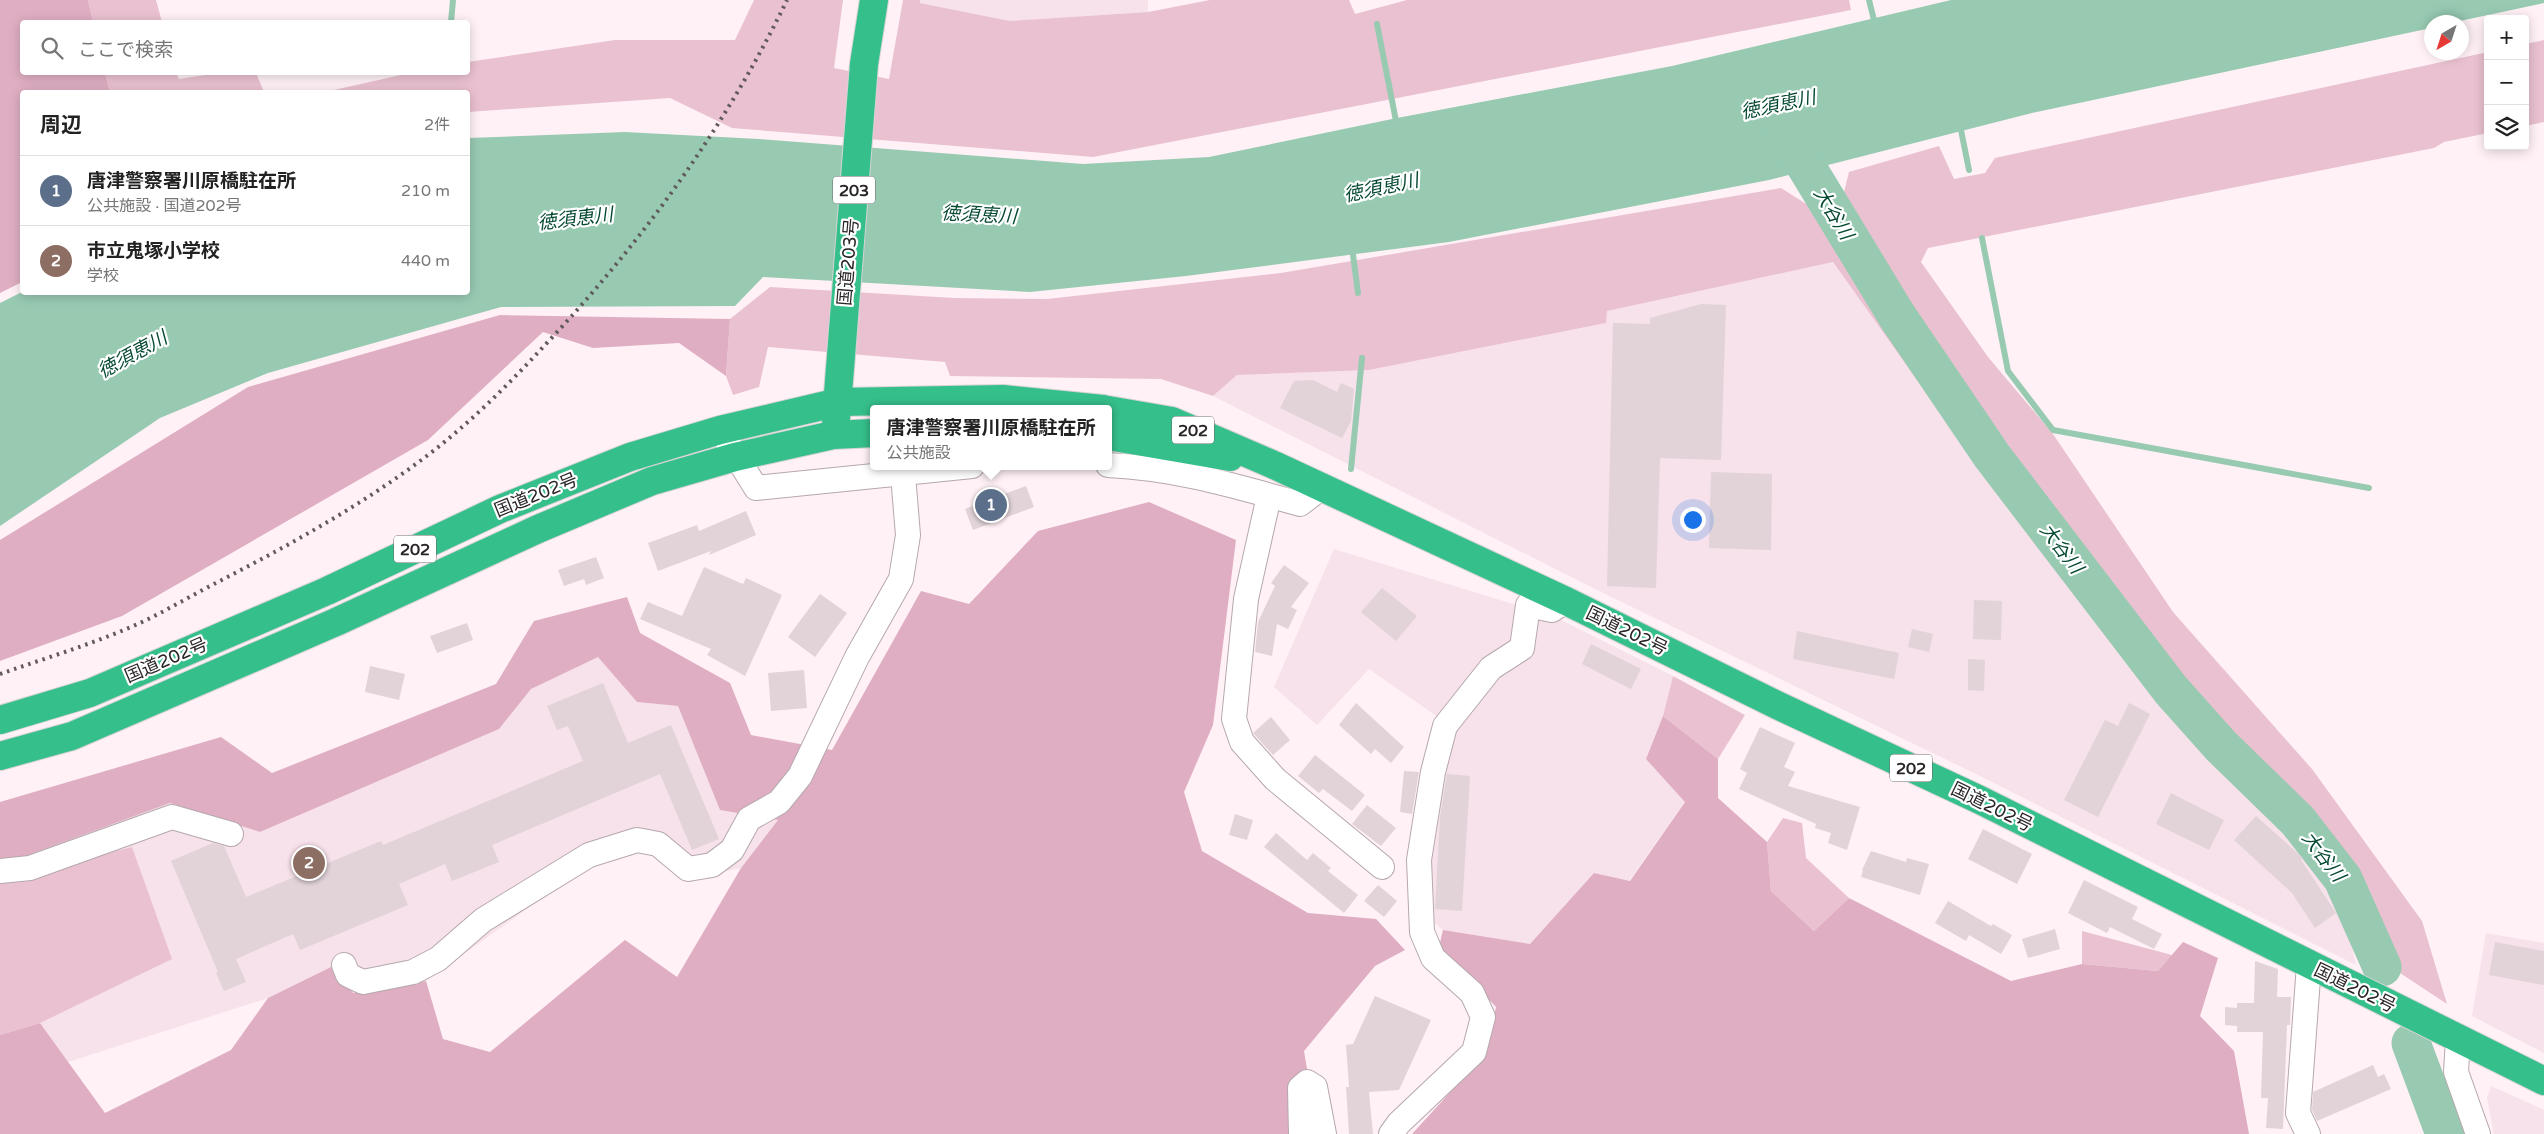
<!DOCTYPE html>
<html lang="ja">
<head>
<meta charset="utf-8">
<style>
  :root { --surface:#fff; --page:#f2f2f2; --text:#222; --muted:#767676; --line:#e0e0e0; --accent:#7c3aed }
  body { margin:0; font-family:"Varela Round","Noto Sans JP",sans-serif; background:var(--page); color:var(--text) }
  .controls { position:absolute; right:15px; top:15px; display:grid; overflow:hidden; border-radius:5px; box-shadow:0 2px 12px #0003 }
  .controls button { width:45px; height:45px; display:grid; place-items:center; padding:0; border:0; border-bottom:1px solid var(--line); background:var(--surface); color:var(--text); font:25px sans-serif }
  .compass { position:absolute; left:2424px; top:15px; width:45px; height:45px; border-radius:50%; background:var(--surface); box-shadow:0 2px 12px #0003; rotate:219deg }
  .you { position:absolute; left:1692px; top:519px; width:18px; height:18px; margin:-12px; border:4px solid #fff; border-radius:50%; background:#1a73e8; box-shadow:0 0 0 8px #1a73e833 }
  .badge { display:grid; place-items:center; width:32px; height:32px; border-radius:50%; background:var(--accent); color:#fff; font-size:16px; font-weight:700 }
  .pin { position:absolute; translate:-50% -50%; border:2px solid #fff; box-shadow:0 1px 5px #0006 }
  .popup { position:absolute; left:870px; top:405px; width:242px; height:65px; box-sizing:border-box; display:grid; place-content:center; border-radius:5px; background:var(--surface); filter:drop-shadow(0 1px 4px #0005); font-size:16px; white-space:nowrap; color:var(--muted) }
  .popup b { font-size:19px; color:var(--text) }
  .popup::after { content:''; position:absolute; left:50%; top:100%; margin-left:-10px; border:10px solid transparent; border-top-color:var(--surface) }
  .list { margin:0; padding:0; list-style:none }
  h2 { display:flex; justify-content:space-between; align-items:center; height:65px; margin:0; padding:0 20px; font-size:21px }
  h2 small { font-size:16px; font-weight:400; color:var(--muted) }
  .list li { display:grid; grid-template-columns:32px 1fr auto; gap:15px; align-items:center; box-sizing:border-box; height:70px; padding:0 20px; border-top:1px solid var(--line) }
  .list b { display:block; font-size:19px; white-space:nowrap }
  .list p { margin:0; font-size:16px; white-space:nowrap; color:var(--muted) }
  .list em { font-size:16px; font-style:normal; color:var(--muted) }
  .icon { flex:none; width:28px; height:28px; fill:none; stroke:currentColor; stroke-width:2; stroke-linecap:round; stroke-linejoin:round }
  .map { position:relative; flex:none; width:2544px; height:1134px; overflow:hidden }
  .search { position:absolute; background:var(--surface); box-shadow:0 2px 12px #0003; left:20px; top:20px; width:450px; height:55px; display:flex; align-items:center; gap:12px; box-sizing:border-box; padding:0 18px; border-radius:5px; color:var(--muted); font-size:19px }
  .panel { position:absolute; background:var(--surface); box-shadow:0 2px 12px #0003; left:20px; top:90px; width:450px; height:205px; border-radius:5px }
  .map>svg:first-child { display:block }
  .built { fill:#f7e1ea }
  .green { fill:#eac1d1 }
  .forest { fill:#dfaec2 }
  .water { fill:#98cab2 }
  .lines { fill:none; stroke-linecap:round; stroke-linejoin:round }
  .stream { stroke:#98cab2; stroke-width:6 }
  .river { stroke:#98cab2; stroke-width:39 }
  .building { fill:#e1d3d8 }
  .minor-casing { stroke:#b5a8ad; stroke-width:26 }
  .highway-casing { stroke:#d4d3d4; stroke-width:30 }
  .minor { stroke:#fff; stroke-width:24 }
  .highway { stroke:#35bf8b; stroke-width:28 }
  .rail { stroke:#615a5d; stroke-width:4; stroke-dasharray:2.5 5; stroke-linecap:butt }
  .labels { text-anchor:middle; stroke-width:4.5; stroke-linejoin:round; paint-order:stroke }
  .shield { fill:#fff; stroke:#6a6668; stroke-width:1 }
  .shield-label { font-size:16px; font-weight:bold; fill:#2a2527 }
  .street-label { font-size:18px; fill:#2a2527; stroke:#fff }
  .water-label { font-size:19px; font-style:italic; fill:#074a33; stroke:#fff }
</style>
</head>
<body>
<div class="map">
<svg width="2544" height="1134" viewBox="0 0 2544 1134">
  <rect width="100%" height="100%" fill="#fff1f6"/>
  <g class="built">
    <polygon points="920,0 1148,0 1148,12 1010,21 920,3"/>
    <polygon points="1833,262 1977,464 2167,711 2316,866 2343,909 2356,965 1980,776 1597,590 1213,396 1237,375 1369,370 1606,323 1606,311"/>
    <polygon points="1334,549 1555,617 1673,676 1663,716 1646,759 1685,801 1629,881 1594,873 1530,944 1443,930 1425,915 1438,774 1452,727 1369,669 1317,725 1274,687"/>
    <polygon points="598,656 637,702 678,706 720,810 778,820 741,868 688,879 638,846 573,876 426,981 353,993 331,967 268,998 68,1062 40,1023 23,857 170,803 260,832 499,729 531,689"/>
    <polygon points="2486,933 2544,943 2544,1053 2472,1016"/>
    <polygon points="2491,1086 2544,1110 2544,1134 2494,1134 2487,1098"/>
  </g>
  <g class="green">
    <polygon points="88,0 156,0 162,22 93,22"/>
    <polygon points="754,0 843,0 834,68 889,79 903,0 920,0 920,3 1010,21 1148,12 1210,0 1349,0 1355,14 1407,0 1849,0 1851,10 1093,157 732,128 670,98 468,112 468,92 325,92 410,73 468,72 468,62 615,40 735,40"/>
    <polygon points="2544,40 2544,122 2525,126 2525,44"/>
    <polygon points="2488,52 2488,133 2444,142 2434,148 1928,248 1921,262 1988,357 2053,434 2173,612 2312,769 2422,921 2447,1004 2400,973 2355,870 2182,686 2000,448 1841,204 1849,172 1939,146 1954,179 1985,173 1995,158"/>
    <polygon points="105,73 176,73 179,79 218,73 256,73 264,92 110,92"/>
    <polygon points="1781,188 1811,207 1977,464 1833,262 1607,311 1606,323 1369,370 1237,375 1213,396 1161,379 950,376 945,362 768,347 759,387 733,395 726,376 730,319 770,287 954,298 1047,299 1281,273"/>
    <polygon points="1673,676 1745,715 1718,759 1663,716"/>
    <polygon points="1783,818 1802,823 1806,858 1849,898 1814,931 1771,891 1767,842"/>
    <polygon points="132,847 172,959 40,1023 0,1035 0,880"/>
    <polygon points="2082,931 2172,955 2158,971 2082,964"/>
  </g>
  <g class="forest">
    <polygon points="0,0 88,0 93,22 22,22 22,72 105,73 110,92 22,92 22,282 0,293"/>
    <polygon points="500,315 730,319 726,376 679,343 593,348 543,332 428,440 122,616 0,661 0,540 248,387"/>
    <polygon points="1149,502 1236,540 1213,725 1184,792 1202,851 1308,913 1376,919 1405,950 1375,966 1304,1051 1318,1134 0,1134 0,1035 40,1023 105,1113 231,1050 268,998 331,967 353,993 426,981 443,1039 490,1052 625,940 677,977 741,868 778,820 720,810 678,706 637,702 598,657 531,689 499,729 260,832 170,803 23,857 0,874 0,802 221,737 272,773 496,684 534,621 627,597 640,633 730,683 751,735 832,750 921,591 969,604 1038,531"/>
    <polygon points="1663,716 1718,759 1718,798 1767,842 1771,891 1814,931 1849,898 2011,981 2082,964 2158,971 2183,942 2218,958 2200,1016 2234,1051 2249,1134 1412,1134 1487,1052 1496,1007 1439,947 1443,930 1530,944 1594,873 1630,881 1685,802 1646,759"/>
  </g>
  <polygon class="water" points="1951,0 2544,0 2544,3 2455,22 2432,22 2431,28 2032,113 1769,180 1449,242 1186,276 1030,292 763,277 735,306 501,307 268,373 160,418 0,526 0,303 22,292 468,292 468,138 625,132 759,139 1083,164 1209,157 1397,118 1672,66"/>
  <g class="lines">
    <g class="stream">
      <polyline points="1869,0 1875,24"/>
      <polyline points="451,22 453,0"/>
      <polyline points="1377,24 1397,126"/>
      <polyline points="1960,125 1969,170"/>
      <polyline points="1982,238 2008,371 2053,430 2369,488"/>
      <polyline points="1352,247 1358,293"/>
      <polyline points="1351,469 1362,358"/>
    </g>
    <g class="river">
      <polyline points="1781,125 1897,316 1992,456 2171,690 2221,746 2298,821 2343,879 2382,967"/>
      <polyline points="2411,1043 2445,1134"/>
    </g>
  </g>
  <g class="building">
    <polygon points="1701,304 1726,305 1721,460 1660,458 1656,588 1607,586 1613,323 1650,324 1650,318"/>
    <polygon points="1313,380 1337,392 1341,383 1354,389 1351,421 1342,438 1280,408 1294,381"/>
    <polygon points="1711,472 1772,474 1771,550 1709,548"/>
    <polygon points="1026,486 1034,507 973,530 965,509 988,500 987,497 1003,491 1004,494"/>
    <polygon points="746,511 756,535 709,555 711,551 658,571 648,543 697,525 699,531"/>
    <polygon points="596,557 604,578 586,585 584,579 564,586 558,570"/>
    <polygon points="1284,565 1309,583 1291,607 1297,610 1288,629 1277,624 1272,656 1255,652 1258,622 1275,586 1271,583"/>
    <polygon points="704,567 743,584 746,578 782,595 745,676 707,655 711,649 640,619 648,602 682,616"/>
    <polygon points="1382,588 1417,616 1396,641 1361,612"/>
    <polygon points="820,594 847,613 815,657 788,637"/>
    <polygon points="1974,600 2002,601 2001,640 1973,639"/>
    <polygon points="467,623 473,640 437,653 430,636"/>
    <polygon points="1912,629 1933,634 1929,652 1908,647"/>
    <polygon points="1797,631 1899,653 1894,679 1793,659"/>
    <polygon points="1591,644 1641,669 1631,689 1582,664"/>
    <polygon points="1968,659 1985,660 1984,691 1968,690"/>
    <polygon points="370,666 405,674 399,700 365,692"/>
    <polygon points="804,670 807,708 771,711 768,673"/>
    <polygon points="603,683 628,743 671,725 719,839 692,850 660,774 492,845 499,862 452,881 445,864 399,884 408,905 300,950 293,934 236,959 246,982 224,991 216,973 218,972 171,861 213,843 224,846 246,897 381,841 383,845 583,761 568,726 557,730 547,706"/>
    <polygon points="1356,703 1404,747 1391,763 1375,749 1371,754 1339,725"/>
    <polygon points="2129,703 2150,714 2098,817 2064,800 2105,720 2118,726"/>
    <polygon points="1271,717 1290,740 1273,755 1253,733"/>
    <polygon points="1760,727 1795,743 1784,767 1795,772 1788,786 1860,807 1847,850 1828,843 1831,833 1815,828 1816,824 1739,789 1747,773 1740,769"/>
    <polygon points="1315,755 1365,795 1352,811 1323,789 1319,793 1298,776"/>
    <polygon points="1404,771 1419,772 1412,814 1400,812"/>
    <polygon points="1447,774 1470,776 1462,911 1435,909 1440,817"/>
    <polygon points="2171,793 2224,820 2209,850 2156,824"/>
    <polygon points="1367,805 1396,828 1381,846 1352,824"/>
    <polygon points="1235,814 1253,820 1247,840 1229,835"/>
    <polygon points="2256,816 2303,858 2301,860 2336,913 2315,928 2292,893 2234,840"/>
    <polygon points="1983,829 2032,854 2017,884 1968,859"/>
    <polygon points="1276,833 1307,860 1313,853 1331,868 1328,871 1358,895 1344,913 1264,847"/>
    <polygon points="1871,851 1906,862 1907,858 1929,864 1920,895 1861,877 1863,870 1862,870"/>
    <polygon points="2084,880 2138,907 2132,919 2162,934 2154,949 2110,927 2107,933 2068,913"/>
    <polygon points="1378,885 1397,901 1384,917 1364,901"/>
    <polygon points="1948,901 1991,926 1993,924 2012,935 2001,954 1969,935 1966,941 1935,923"/>
    <polygon points="2055,929 2060,949 2028,958 2022,939"/>
    <polygon points="2495,942 2544,951 2544,985 2489,975"/>
    <polygon points="2255,961 2278,969 2277,997 2291,997 2290,1025 2287,1025 2283,1129 2266,1128 2268,1098 2261,1098 2263,1032 2237,1032 2237,1026 2225,1025 2225,1007 2237,1008 2237,1003 2254,1003"/>
    <polygon points="1375,996 1431,1020 1399,1090 1369,1092 1373,1134 1349,1134 1346,1087 1349,1087 1346,1045 1353,1044"/>
    <polygon points="2373,1065 2378,1077 2384,1074 2391,1089 2317,1121 2312,1110 2313,1092"/>
  </g>
  <g class="lines">
    <g class="minor-casing">
      <g id="minor">
        <polyline points="720,430 756,488 972,466"/>
        <path d="M 1108,465 C 1176,468 1235,486 1300,504 L 1322,487"/>
        <polyline points="1269,496 1246,599 1234,719 1242,742 1275,779 1382,867"/>
        <polyline points="0,871 30,868 172,817 231,834"/>
        <polyline points="344,965 348,975 363,982 413,972 438,959 483,920 589,855 637,840 658,844 688,869 712,865 732,850 749,819 779,802 800,776 857,657 901,579 908,535 903,475"/>
        <polyline points="2458,1039 2456,1072 2478,1134"/>
        <polyline points="1301,1134 1300,1088 1307,1082 1315,1087 1324,1134"/>
        <polyline points="1391,1134 1399,1123 1474,1052 1483,1017 1472,993 1433,958 1422,932 1419,860 1433,772 1445,726 1491,668 1522,648 1528,605 1552,610 1566,601"/>
        <polyline points="2308,1134 2298,1113 2309,965"/>
      </g>
    </g>
    <g class="highway-casing">
      <g id="highway">
        <polyline points="1108,410 1172,421 1274,465 1566,601 1779,706 1980,800 2544,1081"/>
        <polyline points="836,419 864,64 874,0"/>
        <polyline points="1108,436 1230,457"/>
        <polyline points="0,720 90,693 327,591 500,509 630,457 720,430 839,402 1003,399 1103,409"/>
        <polyline points="0,756 72,736 336,622 538,529 652,481 735,457 833,435 874,433"/>
      </g>
    </g>
    <use href="#minor" class="minor"/>
    <use href="#highway" class="highway"/>
    <path class="rail" d="M 0,674 C 43,659 89,645 131,627 C 159,615 185,599 212,585 C 286,547 361,506 428,455 C 470,423 509,384 545,345 C 642,242 725,128 787,0"/>
  </g>
  <g class="labels">
    <g class="shield">
      <rect x="833" y="176.5" width="42" height="27" rx="4"/>
      <rect x="1172" y="416.5" width="42" height="27" rx="4"/>
      <rect x="394" y="535.5" width="42" height="27" rx="4"/>
      <rect x="1890" y="754.5" width="42" height="27" rx="4"/>
    </g>
    <g class="shield-label">
      <text x="854" y="196">203</text>
      <text x="1193" y="436">202</text>
      <text x="415" y="555">202</text>
      <text x="1911" y="774">202</text>
    </g>
    <g class="street-label">
      <text transform="translate(848 262) rotate(-85)" y="6">国道203号</text>
      <text transform="translate(536 495) rotate(-22)" y="6">国道202号</text>
      <text transform="translate(1627 631) rotate(26)" y="6">国道202号</text>
      <text transform="translate(166 660) rotate(-23)" y="6">国道202号</text>
      <text transform="translate(1992 807) rotate(26)" y="6">国道202号</text>
      <text transform="translate(2355 988) rotate(26)" y="6">国道202号</text>
    </g>
    <g class="water-label">
      <text transform="translate(1778 104) rotate(-12)" y="7">徳須恵川</text>
      <text transform="translate(1381 187) rotate(-12)" y="7">徳須恵川</text>
      <text transform="translate(1834 213) rotate(59)" y="7">大谷川</text>
      <text transform="translate(979 214) rotate(3)" y="7">徳須恵川</text>
      <text transform="translate(575 218) rotate(-7)" y="7">徳須恵川</text>
      <text transform="translate(132 354) rotate(-29)" y="7">徳須恵川</text>
      <text transform="translate(2062 548) rotate(53)" y="7">大谷川</text>
      <text transform="translate(2324 856) rotate(53)" y="7">大谷川</text>
    </g>
  </g>
</svg>
<div class="controls">
<button>+</button>
<button>−</button>
<button><svg class="icon" aria-label="layers" viewBox="0 0 24 24"><path d="M12 4l9 5-9 5-9-5zM3 14l9 5 9-5"/></svg></button>
</div>
<svg class="compass" viewBox="-18 -18 36 36"><path d="M0-13l5 13h-10z" fill="#e53935"/><path d="M0 13l5-13h-10z" fill="#767676"/></svg>
<div class="you"></div>
<div class="pin badge" style="left:991px;top:505px;background:#5c6f8a">1</div>
<div class="popup"><b>唐津警察署川原橋駐在所</b>公共施設</div>
<div class="pin badge" style="left:309px;top:863px;background:#8d6e63">2</div>
<div class="search"><svg class="icon" aria-label="search" viewBox="0 0 24 24"><circle cx="10" cy="10" r="6"/><path d="M15 15l6 6"/></svg>ここで検索</div>
<section class="panel">
<h2>周辺<small>2件</small></h2>
<ul class="list">
<li><span class="badge" style="background:#5c6f8a">1</span><div><b>唐津警察署川原橋駐在所</b><p>公共施設 · 国道202号</p></div><em>210 m</em></li>
<li><span class="badge" style="background:#8d6e63">2</span><div><b>市立鬼塚小学校</b><p>学校</p></div><em>440 m</em></li>
</ul>
</section>
</div>
</body>
</html>
